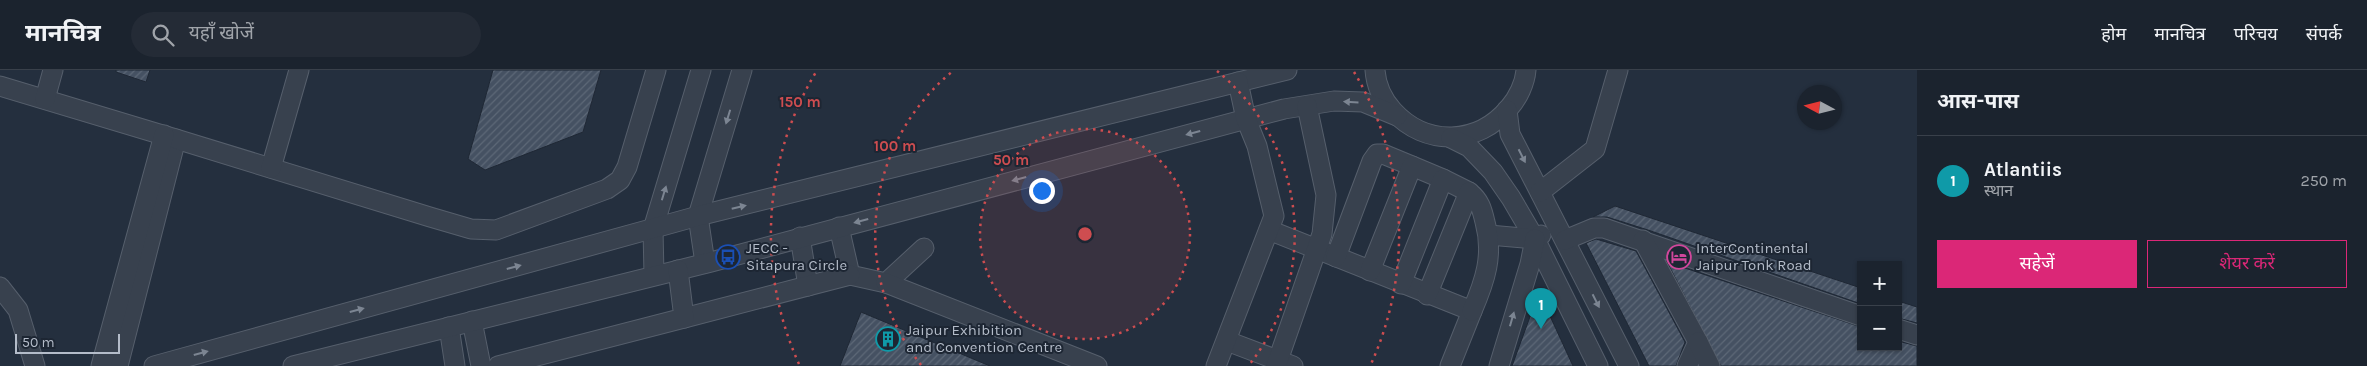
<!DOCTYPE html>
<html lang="hi">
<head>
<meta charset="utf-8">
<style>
  :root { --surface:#1b232e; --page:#242b36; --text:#f1f3f6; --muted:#a0a4aa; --line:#39404a; --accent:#db2777 }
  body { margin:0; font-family:Karla,"Noto Sans Devanagari",sans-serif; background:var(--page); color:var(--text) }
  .controls { position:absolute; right:15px; bottom:15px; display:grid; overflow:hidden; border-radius:0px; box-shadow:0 1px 4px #0004 }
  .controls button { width:45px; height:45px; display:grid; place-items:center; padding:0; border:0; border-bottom:1px solid var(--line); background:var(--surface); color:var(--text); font:25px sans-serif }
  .compass { position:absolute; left:1797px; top:15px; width:45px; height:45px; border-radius:50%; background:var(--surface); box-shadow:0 1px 4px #0004; rotate:277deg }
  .scale { position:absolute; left:15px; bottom:12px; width:105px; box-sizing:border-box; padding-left:5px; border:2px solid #b4bcc9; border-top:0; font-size:14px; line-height:18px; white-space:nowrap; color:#b4bcc9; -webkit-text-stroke:4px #1d2633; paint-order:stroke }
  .you { position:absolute; left:1041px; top:120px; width:18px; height:18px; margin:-12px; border:4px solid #fff; border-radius:50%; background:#1a73e8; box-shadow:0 0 0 8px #1a73e833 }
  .badge { display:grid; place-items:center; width:32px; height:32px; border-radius:50%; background:var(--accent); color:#fff; font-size:16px; font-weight:700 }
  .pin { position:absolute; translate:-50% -41px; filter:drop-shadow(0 1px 2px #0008) }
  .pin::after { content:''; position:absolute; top:26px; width:18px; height:15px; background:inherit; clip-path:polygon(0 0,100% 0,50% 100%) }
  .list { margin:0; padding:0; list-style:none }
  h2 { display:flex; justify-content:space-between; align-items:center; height:65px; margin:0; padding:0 20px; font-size:21px }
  h2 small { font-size:16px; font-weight:400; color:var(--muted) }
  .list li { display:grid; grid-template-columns:32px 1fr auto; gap:15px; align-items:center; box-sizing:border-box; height:90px; padding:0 20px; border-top:1px solid var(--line) }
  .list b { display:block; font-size:19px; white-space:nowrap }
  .list p { margin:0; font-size:16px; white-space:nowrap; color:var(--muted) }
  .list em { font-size:16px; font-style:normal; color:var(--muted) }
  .actions { display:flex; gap:10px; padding:15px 20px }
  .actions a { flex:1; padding:11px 0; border:1px solid var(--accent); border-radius:0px; text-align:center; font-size:18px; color:var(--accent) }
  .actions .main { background:var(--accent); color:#fff }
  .icon { flex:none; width:28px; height:28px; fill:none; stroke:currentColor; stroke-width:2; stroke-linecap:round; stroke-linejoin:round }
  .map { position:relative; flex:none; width:1917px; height:296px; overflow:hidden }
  header { display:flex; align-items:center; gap:30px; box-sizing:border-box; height:70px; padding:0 25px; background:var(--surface); border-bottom:1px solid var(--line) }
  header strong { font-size:24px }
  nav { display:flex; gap:28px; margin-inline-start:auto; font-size:18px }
  .search { width:350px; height:45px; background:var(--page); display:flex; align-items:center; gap:12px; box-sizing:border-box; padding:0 18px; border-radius:28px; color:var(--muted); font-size:19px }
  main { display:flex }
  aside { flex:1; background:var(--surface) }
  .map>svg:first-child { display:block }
  .building { fill:url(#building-hatch); stroke:#1f2835 }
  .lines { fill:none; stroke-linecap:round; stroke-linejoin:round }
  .minor-casing { stroke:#565f6c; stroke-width:21 }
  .minor { stroke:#38414e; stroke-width:19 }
  .oneway { fill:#7c8592 }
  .ring { fill:none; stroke:#ce4d50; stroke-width:2.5; stroke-dasharray:2.5 5 }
  .labels { text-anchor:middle; stroke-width:4; stroke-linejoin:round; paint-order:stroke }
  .poi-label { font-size:15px; fill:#b4bcc9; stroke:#1d2633; text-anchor:start }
  .centre { fill:#ce4d50; stroke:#1d2633; stroke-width:2.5 }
  .ring-label { font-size:15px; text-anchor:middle; font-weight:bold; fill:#ce4d50; stroke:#1d2633; stroke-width:4; stroke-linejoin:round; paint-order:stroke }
</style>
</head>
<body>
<header>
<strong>मानचित्र</strong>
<div class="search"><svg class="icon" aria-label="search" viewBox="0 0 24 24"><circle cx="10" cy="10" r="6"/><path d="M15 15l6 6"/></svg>यहाँ खोजें</div>
<nav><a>होम</a><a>मानचित्र</a><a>परिचय</a><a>संपर्क</a></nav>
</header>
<main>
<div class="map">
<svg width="1917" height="296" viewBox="0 0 1917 296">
  <defs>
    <pattern id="building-hatch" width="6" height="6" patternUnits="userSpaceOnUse" patternTransform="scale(1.25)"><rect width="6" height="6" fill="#455162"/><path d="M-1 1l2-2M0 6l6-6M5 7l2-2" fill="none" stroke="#5d6877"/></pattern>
  </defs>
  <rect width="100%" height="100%" fill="#242f3e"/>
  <g class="building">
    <polygon points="116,0 150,0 146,12 116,2"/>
    <polygon points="493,0 601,0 583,62 485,100 468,89"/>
    <polygon points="1615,136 1861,218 1861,234 1648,160 1607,147 1593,147"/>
    <polygon points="1596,169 1636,181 1685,272 1676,296 1649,296 1586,173"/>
    <polygon points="1667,192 1861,257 1861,277 1898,277 1898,271 1917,276 1917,296 1721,296"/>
    <polygon points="1539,222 1573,296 1512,296"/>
    <polygon points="1898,231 1917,237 1917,253 1898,248"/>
    <polygon points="861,242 990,296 840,296"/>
  </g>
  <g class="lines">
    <g class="minor-casing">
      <g id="minor">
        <path d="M 1375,0 C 1376,15 1383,30 1393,41 C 1426,77 1478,75 1509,38 C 1518,28 1525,13 1526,0"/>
        <polyline points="0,16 176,69 118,296"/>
        <polyline points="45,29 53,0"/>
        <polyline points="1507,40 1510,64 1629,296"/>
        <polyline points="1451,68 1469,77 1493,102 1511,128 1535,169 1598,296"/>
        <polyline points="176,69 430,147 471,159 496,160 607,119 620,110 627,97 656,0"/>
        <polyline points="271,98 299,0"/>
        <polyline points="1540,122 1595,79 1618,0"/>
        <polyline points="839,157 850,205 886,213 924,178"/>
        <polyline points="1269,160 1472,241 1450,296"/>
        <polyline points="1489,165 1535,169 1541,165"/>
        <polyline points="800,167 808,216"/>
        <polyline points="1565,170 1594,158 1604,158 1861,246"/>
        <polyline points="1643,170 1698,272 1687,296"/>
        <polyline points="1336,187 1372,91 1377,84 1383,84 1412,96"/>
        <polyline points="705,193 698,146 742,0"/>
        <polyline points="1370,201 1412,96 1443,109"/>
        <polyline points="654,205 653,159 701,0"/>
        <polyline points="886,213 1097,296"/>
        <polyline points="1401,214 1443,109 1469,122"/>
        <polyline points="0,217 18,240 35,296"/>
        <path d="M 1427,225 L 1469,122 C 1480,131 1482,139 1485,152 C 1494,185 1485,211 1472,241"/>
        <polyline points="684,248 850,205"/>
        <polyline points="472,251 481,296"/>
        <polyline points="449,257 455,296"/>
        <polyline points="1898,259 1917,265"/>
        <polyline points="1227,271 1293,296"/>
        <polyline points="1698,272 1710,296"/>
        <polyline points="101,296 164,65"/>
        <polyline points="154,296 698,146 1287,0"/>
        <polyline points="293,296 711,192 1284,39 1334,31 1363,32 1397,46"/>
        <polyline points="498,296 684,248 678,200"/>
        <polyline points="1216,296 1274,146 1257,76 1246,49 1238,12"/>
        <polyline points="1276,296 1322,164 1326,125 1307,36"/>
        <polyline points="1499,296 1530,194 1535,169"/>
      </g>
    </g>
    <use href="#minor" class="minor"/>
  </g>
  <defs><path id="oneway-solid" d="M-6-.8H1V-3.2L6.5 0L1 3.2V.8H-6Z" transform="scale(1.25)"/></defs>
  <g class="oneway">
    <use href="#oneway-solid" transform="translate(1351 32) rotate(-177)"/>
    <use href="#oneway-solid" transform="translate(728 47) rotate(107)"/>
    <use href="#oneway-solid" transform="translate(1193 63) rotate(165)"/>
    <use href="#oneway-solid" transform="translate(1522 86) rotate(63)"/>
    <use href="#oneway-solid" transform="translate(1019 109) rotate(165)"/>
    <use href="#oneway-solid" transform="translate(664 123) rotate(-73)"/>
    <use href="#oneway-solid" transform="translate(739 137) rotate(-13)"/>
    <use href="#oneway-solid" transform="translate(861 151) rotate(165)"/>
    <use href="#oneway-solid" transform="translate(514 197) rotate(-15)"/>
    <use href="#oneway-solid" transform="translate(1596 231) rotate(63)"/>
    <use href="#oneway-solid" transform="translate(357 240) rotate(-15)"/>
    <use href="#oneway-solid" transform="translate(1512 249) rotate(-74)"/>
    <use href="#oneway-solid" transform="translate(201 283) rotate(-15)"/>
  </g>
  <circle cx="1085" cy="164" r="105" fill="#ce4d50" fill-opacity=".12"/>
  <g class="ring">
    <circle cx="1085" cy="164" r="105"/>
    <path d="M921 295A210 210 0 0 1 953 1M1217 1A210 210 0 0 1 1249 295"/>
    <path d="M799 294A314 314 0 0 1 816 2M1354 2A314 314 0 0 1 1371 294"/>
  </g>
  <defs>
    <g id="bus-ring" transform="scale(1.25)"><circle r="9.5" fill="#1d2633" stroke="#1a4fb4" stroke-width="1.5"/><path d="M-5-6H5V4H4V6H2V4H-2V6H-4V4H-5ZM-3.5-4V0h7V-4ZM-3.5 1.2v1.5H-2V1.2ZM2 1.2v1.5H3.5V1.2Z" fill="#1a4fb4"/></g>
    <g id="hotel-ring" transform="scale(1.25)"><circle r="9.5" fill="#1d2633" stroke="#d1479c" stroke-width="1.5"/><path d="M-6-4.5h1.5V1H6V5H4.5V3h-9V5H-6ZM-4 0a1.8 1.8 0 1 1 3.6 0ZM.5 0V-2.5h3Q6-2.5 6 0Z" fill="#d1479c"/></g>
    <g id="building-ring" transform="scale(1.25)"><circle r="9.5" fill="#1d2633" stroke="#0f9aa8" stroke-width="1.5"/><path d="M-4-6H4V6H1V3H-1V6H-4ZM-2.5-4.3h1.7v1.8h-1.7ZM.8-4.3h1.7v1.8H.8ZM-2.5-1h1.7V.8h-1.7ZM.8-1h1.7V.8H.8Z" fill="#0f9aa8"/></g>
  </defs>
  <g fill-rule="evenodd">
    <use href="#bus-ring" x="728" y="187"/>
    <use href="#hotel-ring" x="1679" y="187"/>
    <use href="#building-ring" x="888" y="269"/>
  </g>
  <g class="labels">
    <g class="poi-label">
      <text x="746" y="183">JECC -<tspan x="746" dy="17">Sitapura Circle</tspan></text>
      <text x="1696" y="183">InterContinental<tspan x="1696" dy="17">Jaipur Tonk Road</tspan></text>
      <text x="906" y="265">Jaipur Exhibition<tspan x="906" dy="17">and Convention Centre</tspan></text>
    </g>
  </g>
  <circle cx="1085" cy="164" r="8" class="centre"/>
  <g class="ring-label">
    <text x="800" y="37">150 m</text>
    <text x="895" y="81">100 m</text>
    <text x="1011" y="95">50 m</text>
  </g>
</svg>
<div class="controls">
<button>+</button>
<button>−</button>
</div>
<svg class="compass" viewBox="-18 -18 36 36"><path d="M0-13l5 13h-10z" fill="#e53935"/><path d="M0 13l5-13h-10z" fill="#a0a4aa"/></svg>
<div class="scale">50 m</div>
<div class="you"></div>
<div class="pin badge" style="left:1541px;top:259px;background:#0f9aa8">1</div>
</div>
<aside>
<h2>आस-पास<small></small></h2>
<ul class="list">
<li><span class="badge" style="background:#0f9aa8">1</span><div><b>Atlantiis</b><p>स्थान</p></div><em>250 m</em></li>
</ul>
<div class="actions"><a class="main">सहेजें</a><a>शेयर करें</a></div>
</aside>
</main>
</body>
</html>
